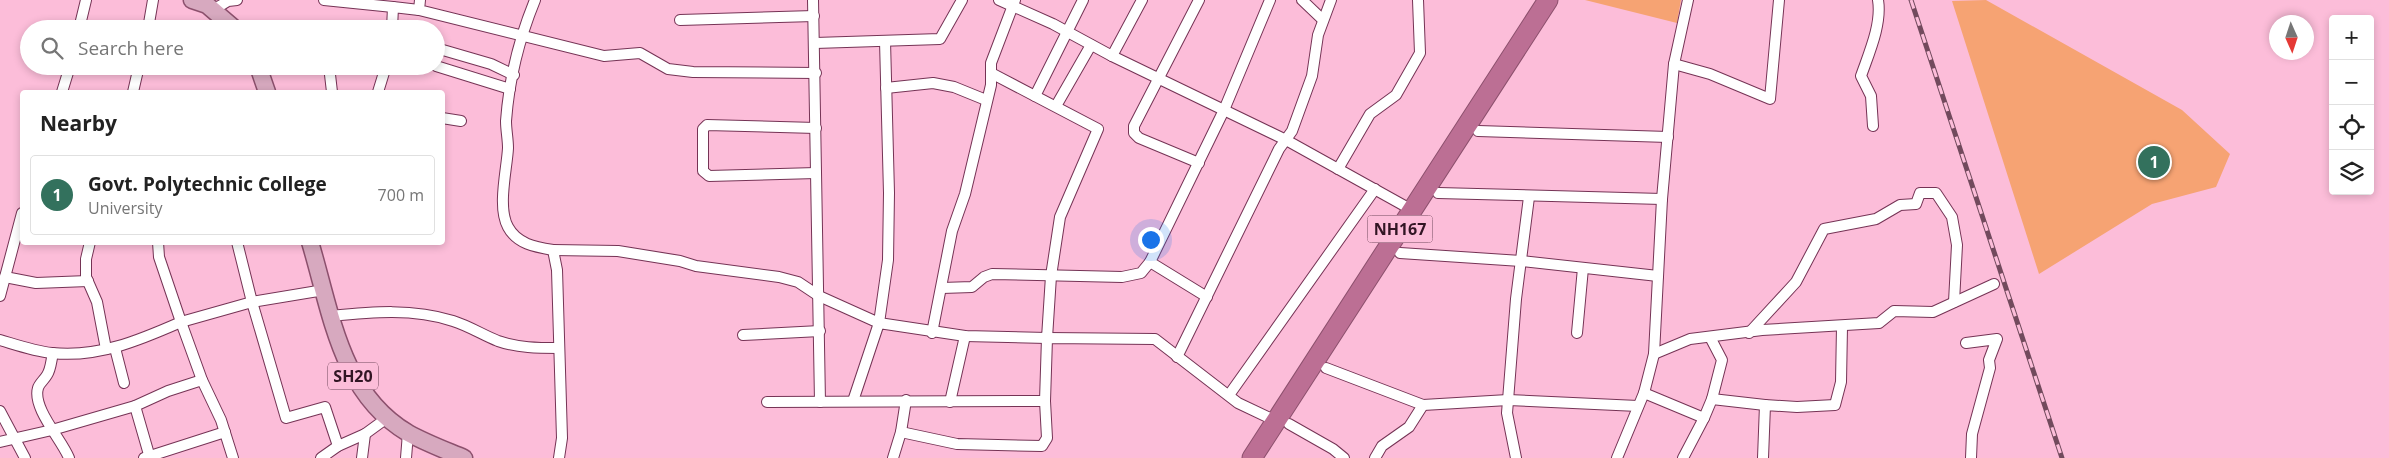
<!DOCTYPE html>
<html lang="en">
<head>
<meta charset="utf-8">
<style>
  :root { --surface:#fff; --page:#f6f6f6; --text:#222; --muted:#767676; --line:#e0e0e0; --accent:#33715d }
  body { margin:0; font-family:"Open Sans",sans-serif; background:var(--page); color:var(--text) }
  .controls { position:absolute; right:15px; top:15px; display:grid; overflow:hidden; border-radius:5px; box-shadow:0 2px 8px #0003 }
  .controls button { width:45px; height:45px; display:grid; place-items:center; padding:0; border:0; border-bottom:1px solid var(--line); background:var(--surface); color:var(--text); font:25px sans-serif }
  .compass { position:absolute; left:2269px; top:15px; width:45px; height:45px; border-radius:50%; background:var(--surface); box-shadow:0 2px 8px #0003; rotate:177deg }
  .you { position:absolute; left:1150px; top:239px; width:18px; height:18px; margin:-12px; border:4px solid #fff; border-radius:50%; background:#1a73e8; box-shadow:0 0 0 8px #1a73e833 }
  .badge { display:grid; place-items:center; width:32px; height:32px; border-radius:50%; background:var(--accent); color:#fff; font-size:16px; font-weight:700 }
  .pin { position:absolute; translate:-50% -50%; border:2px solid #fff; box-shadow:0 1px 5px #0006 }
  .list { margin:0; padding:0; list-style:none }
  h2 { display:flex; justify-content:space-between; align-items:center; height:65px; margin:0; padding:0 20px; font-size:21px }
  h2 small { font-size:16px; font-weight:400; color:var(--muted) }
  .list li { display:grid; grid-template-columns:32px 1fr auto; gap:15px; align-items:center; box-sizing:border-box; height:80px; margin:0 10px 10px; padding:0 10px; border:1px solid var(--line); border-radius:5px }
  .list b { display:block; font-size:19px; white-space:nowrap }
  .list p { margin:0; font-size:16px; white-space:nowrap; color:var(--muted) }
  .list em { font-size:16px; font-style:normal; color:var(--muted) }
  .icon { flex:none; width:28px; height:28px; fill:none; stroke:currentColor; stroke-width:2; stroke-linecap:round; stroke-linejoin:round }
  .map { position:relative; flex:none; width:2389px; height:458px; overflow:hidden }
  .search { position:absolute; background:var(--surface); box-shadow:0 2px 8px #0003; left:20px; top:20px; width:425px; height:55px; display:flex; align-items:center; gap:12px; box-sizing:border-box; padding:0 18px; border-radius:28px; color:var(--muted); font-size:19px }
  .panel { position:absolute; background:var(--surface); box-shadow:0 2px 8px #0003; left:20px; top:90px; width:425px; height:155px; border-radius:5px }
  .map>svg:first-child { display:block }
  .green { fill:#f6a373 }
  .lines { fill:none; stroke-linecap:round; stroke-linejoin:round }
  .street-casing { stroke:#753355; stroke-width:12 }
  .primary-casing { stroke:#8c506d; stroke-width:19 }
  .highway-casing { stroke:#8c506d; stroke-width:21 }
  .street { stroke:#fff; stroke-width:10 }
  .primary { stroke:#d7a9bf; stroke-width:16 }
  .highway { stroke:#bc6f94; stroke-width:19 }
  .rail-casing { stroke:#724a5d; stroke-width:5 }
  .rail { stroke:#fcbdd9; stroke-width:3; stroke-dasharray:9; stroke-linecap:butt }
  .labels { text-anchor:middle; stroke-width:4; stroke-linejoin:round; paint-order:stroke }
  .shield { fill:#fcbdd9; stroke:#6f475a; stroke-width:1 }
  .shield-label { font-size:16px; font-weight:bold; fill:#321524 }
</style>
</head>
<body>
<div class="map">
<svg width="2389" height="458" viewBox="0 0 2389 458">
  <rect width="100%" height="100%" fill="#fcbdd9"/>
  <g class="green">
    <polygon points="1585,0 1681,0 1677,23"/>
    <polygon points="1986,0 2182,110 2230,154 2216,187 2152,204 2039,274 1952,1"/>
  </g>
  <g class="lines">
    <g class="street-casing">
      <g id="street">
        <polyline points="324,0 393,7"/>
        <polyline points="420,0 419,10 604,56 640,53 668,69 693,72 816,73"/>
        <path d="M 535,0 C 519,39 509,80 506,121 C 506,130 508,139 508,148 C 507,169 497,207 508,227 C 517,244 535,247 553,250 L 557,270 L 562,438 L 559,458"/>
        <polyline points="813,0 820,402"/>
        <polyline points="999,0 1053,24 1112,56 1286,140 1412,210"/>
        <polyline points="1302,0 1323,20"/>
        <polyline points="213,10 228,1 237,0"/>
        <polyline points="680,20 814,16"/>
        <polyline points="79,29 86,0"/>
        <polyline points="148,29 153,0"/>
        <polyline points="392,29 393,7 419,10"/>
        <polyline points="815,43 940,39 962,0"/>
        <polyline points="436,48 491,64 514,75"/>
        <polyline points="1112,56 1142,0"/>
        <polyline points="1674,64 1710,74 1770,99 1779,0"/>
        <polyline points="329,66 332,92"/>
        <polyline points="436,66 510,89"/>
        <polyline points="886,88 933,83 954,87 986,100"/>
        <polyline points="62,92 70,66"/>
        <polyline points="133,92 139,66"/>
        <polyline points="378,92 386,66"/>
        <polyline points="1035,96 1083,0"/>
        <polyline points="1056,106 1091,45"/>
        <polyline points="442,118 461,121"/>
        <path d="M 1873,126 L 1871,96 L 1861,76 C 1869,53 1882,24 1878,0"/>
        <polyline points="1478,131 1668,137"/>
        <polyline points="1199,163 1139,138 1134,133 1134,126 1199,0"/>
        <polyline points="1338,169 1370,114 1396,95 1420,53 1418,0"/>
        <polyline points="816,173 709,176 703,171 703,129 707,125 816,128"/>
        <polyline points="1438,193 1662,199"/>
        <polyline points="90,242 86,259 86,277 97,302 106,349"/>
        <polyline points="158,242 159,257 181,322 252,302 286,418 325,407 338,446"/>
        <polyline points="237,242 252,302 324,290"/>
        <polyline points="553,250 618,251 680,261 696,266 779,277 798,282 819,296 879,323 888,260 889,193 885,41"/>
        <polyline points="1400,253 1521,261 1658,276"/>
        <polyline points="5,277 36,283 88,281"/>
        <polyline points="942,288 972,287 984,277 992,274 1122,277 1141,273 1150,262"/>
        <polyline points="0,296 22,213"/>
        <polyline points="1207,297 1150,262 1224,110 1270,0"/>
        <path d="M 331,316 C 372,312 413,308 453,321 C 469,326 483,335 498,341 C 518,348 538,348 559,348"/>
        <polyline points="932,333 952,231 965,194 991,85 991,63 1015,0"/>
        <polyline points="1577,333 1583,268"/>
        <polyline points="1749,333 1796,282 1824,229 1876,219 1900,205 1916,204 1920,193 1936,193 1952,217 1957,245 1954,302"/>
        <polyline points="743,335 820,331"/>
        <polyline points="1710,337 1722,360 1712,399"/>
        <path d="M 0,340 C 17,345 34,351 52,353 C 98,358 140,340 181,322 L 202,380 L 221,420 L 233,458"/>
        <polyline points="1966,343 1997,339 1989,360 1990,368 1972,434 1971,458"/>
        <polyline points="115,348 124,383"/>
        <path d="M 53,353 C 51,361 51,369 47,375 C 44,380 39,384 38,388 C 32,408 62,440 69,458"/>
        <polyline points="1654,354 1690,339 1762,330 1879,323 1894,311 1933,312 1994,284"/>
        <polyline points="1177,357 1279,149 1292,131 1312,76 1318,35 1331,0"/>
        <polyline points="1326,368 1423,405 1508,400 1638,406"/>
        <polyline points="1644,393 1704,418 1683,458"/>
        <polyline points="1229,395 1375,189"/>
        <polyline points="853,401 879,323 965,336 1047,338 1051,276 1060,217 1098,129 991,73"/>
        <polyline points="767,402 1045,401 1047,338 1155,339 1238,403 1276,421"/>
        <polyline points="950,402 965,336"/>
        <polyline points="135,406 150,458"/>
        <polyline points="0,411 25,458"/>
        <polyline points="1704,418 1712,399 1765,405"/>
        <polyline points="1289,424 1333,449 1344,458"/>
        <polyline points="901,432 957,444 1042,446 1047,438 1045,401"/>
        <polyline points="0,442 52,430 135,406 168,391 202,380"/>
        <polyline points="144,458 225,432"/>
        <polyline points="321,458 338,446 365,434 387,418"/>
        <polyline points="362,458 365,434"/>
        <polyline points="406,458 408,433"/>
        <polyline points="893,458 901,432 906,400"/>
        <polyline points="1375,458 1382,446 1409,427 1423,405"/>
        <polyline points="1516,458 1507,413 1516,299 1529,197"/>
        <polyline points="1617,458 1644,393 1654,354 1662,199 1674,64 1688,0"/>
        <polyline points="1763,458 1765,405 1797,407 1835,405 1841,382 1842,327"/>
      </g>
    </g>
    <g class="primary-casing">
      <g id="primary">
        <polyline points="192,0 207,5 235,29"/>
        <polyline points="258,66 267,92"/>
        <path d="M 310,242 C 331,311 340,393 408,433 C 426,443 445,450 464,458"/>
      </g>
    </g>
    <g class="highway-casing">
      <polyline id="highway" points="1252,458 1548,0"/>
    </g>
    <use href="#street" class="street"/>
    <use href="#primary" class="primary"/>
    <use href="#highway" class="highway"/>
    <g class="rail-casing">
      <polyline id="rail" points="1911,0 2062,458"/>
    </g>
    <use href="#rail" class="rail"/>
  </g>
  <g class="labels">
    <g class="shield">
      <rect x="1367.5" y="215.5" width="65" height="27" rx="4"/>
      <rect x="328" y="362.5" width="50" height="27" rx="4"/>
    </g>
    <g class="shield-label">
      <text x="1400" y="235">NH167</text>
      <text x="353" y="382">SH20</text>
    </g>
  </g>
</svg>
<div class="controls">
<button>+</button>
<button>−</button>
<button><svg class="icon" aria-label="locate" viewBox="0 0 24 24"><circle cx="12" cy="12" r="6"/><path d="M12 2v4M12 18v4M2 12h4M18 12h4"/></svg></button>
<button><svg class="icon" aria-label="layers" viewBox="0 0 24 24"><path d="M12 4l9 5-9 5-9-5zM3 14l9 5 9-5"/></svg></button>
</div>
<svg class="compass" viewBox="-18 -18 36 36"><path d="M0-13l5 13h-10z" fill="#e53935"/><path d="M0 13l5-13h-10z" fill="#767676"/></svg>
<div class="you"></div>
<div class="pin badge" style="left:2154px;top:162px">1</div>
<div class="search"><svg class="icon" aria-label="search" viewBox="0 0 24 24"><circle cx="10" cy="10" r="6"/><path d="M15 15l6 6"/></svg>Search here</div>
<section class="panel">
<h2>Nearby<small></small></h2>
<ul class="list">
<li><span class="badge">1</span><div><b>Govt. Polytechnic College</b><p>University</p></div><em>700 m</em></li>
</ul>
</section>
</div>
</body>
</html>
